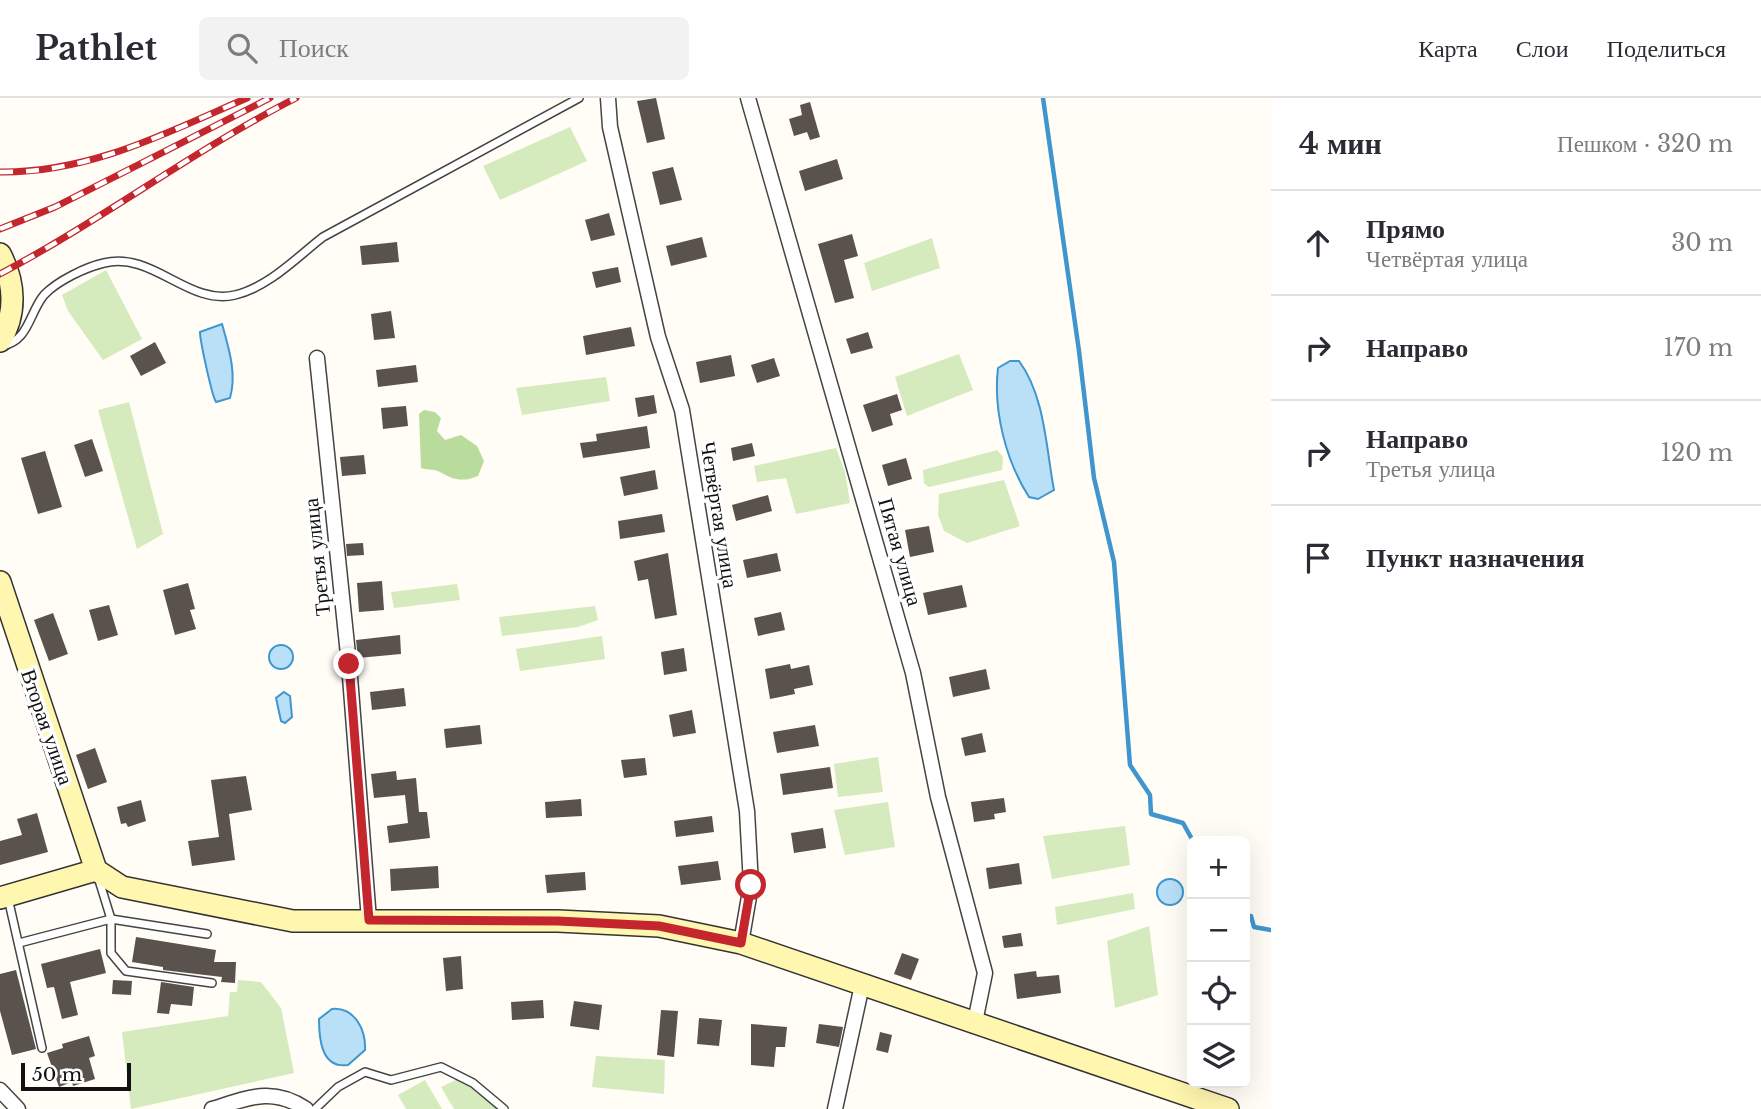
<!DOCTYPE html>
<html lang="ru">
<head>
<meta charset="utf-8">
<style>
  :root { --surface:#fff; --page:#f2f2f3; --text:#2b2b33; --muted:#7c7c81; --line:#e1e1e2 }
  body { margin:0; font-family:"Libre Baskerville",serif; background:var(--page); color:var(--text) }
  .controls { position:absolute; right:21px; bottom:21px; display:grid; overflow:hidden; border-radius:10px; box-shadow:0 7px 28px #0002 }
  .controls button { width:63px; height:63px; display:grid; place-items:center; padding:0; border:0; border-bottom:2px solid var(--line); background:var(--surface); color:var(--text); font:35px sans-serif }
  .scale { position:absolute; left:21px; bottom:18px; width:110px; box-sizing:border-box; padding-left:7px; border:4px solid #111; border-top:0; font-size:19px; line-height:24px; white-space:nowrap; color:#111; -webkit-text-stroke:5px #fff; paint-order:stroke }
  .stop { position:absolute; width:21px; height:21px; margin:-16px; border:5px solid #c4262e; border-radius:50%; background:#fff }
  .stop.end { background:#c4262e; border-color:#fff; box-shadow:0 2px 7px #0008 }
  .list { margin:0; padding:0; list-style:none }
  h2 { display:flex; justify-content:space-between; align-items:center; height:91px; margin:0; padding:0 28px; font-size:30px }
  h2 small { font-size:23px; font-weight:400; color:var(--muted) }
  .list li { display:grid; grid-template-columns:46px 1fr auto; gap:21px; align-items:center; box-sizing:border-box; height:105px; padding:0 28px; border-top:2px solid var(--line) }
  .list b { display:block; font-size:26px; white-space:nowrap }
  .list p { margin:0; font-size:23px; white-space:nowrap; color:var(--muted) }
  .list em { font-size:23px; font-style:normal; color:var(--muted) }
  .icon { flex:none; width:38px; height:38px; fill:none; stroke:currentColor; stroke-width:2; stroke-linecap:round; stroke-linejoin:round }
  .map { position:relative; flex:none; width:1271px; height:1011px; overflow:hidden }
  header { display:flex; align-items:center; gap:42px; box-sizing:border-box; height:98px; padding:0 35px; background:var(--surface); border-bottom:2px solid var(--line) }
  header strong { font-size:33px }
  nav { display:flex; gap:38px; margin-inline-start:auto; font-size:24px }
  .search { width:490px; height:63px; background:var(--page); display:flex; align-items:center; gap:18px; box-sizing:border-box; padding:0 24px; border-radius:10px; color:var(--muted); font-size:26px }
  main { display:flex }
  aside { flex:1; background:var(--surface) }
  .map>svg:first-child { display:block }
  .green { fill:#d5ebbd }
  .forest { fill:#b9dc9c }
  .water { fill:#b9e0f7; stroke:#3f96cf; stroke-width:2 }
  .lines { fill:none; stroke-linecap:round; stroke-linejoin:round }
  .stream { stroke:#3f96cf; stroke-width:4.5 }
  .building { fill:#5a524d }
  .lane-casing { stroke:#444; stroke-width:10 }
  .street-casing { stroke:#444; stroke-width:17 }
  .secondary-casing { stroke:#333; stroke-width:24 }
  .lane { stroke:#fff; stroke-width:7 }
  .street { stroke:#fff; stroke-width:14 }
  .secondary { stroke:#fff6b0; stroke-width:21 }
  .rail-casing { stroke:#c4262e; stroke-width:7 }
  .rail { stroke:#fff; stroke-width:4.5; stroke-dasharray:13; stroke-linecap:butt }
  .route { stroke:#c4262e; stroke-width:9 }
  .labels { text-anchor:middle; stroke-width:7; stroke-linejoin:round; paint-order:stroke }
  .street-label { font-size:21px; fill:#111; stroke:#fff }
</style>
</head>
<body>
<header>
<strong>Pathlet</strong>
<div class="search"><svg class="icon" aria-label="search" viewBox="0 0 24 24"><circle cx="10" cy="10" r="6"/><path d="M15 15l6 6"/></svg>Поиск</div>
<nav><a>Карта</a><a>Слои</a><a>Поделиться</a></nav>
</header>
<main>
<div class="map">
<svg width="1271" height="1011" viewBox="0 0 1271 1011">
  <rect width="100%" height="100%" fill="#fffdf5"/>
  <g class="green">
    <polygon points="570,29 587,63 500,102 483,68"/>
    <polygon points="932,140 940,170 872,193 864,165"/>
    <polygon points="106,172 142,241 103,262 68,213 62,197"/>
    <polygon points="959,256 973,292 907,318 895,279"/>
    <polygon points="606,279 610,303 522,317 516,290"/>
    <polygon points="129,304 163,436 137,451 98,312"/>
    <polygon points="836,350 845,374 850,405 796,416 786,380 757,384 754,368"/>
    <polygon points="997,352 1003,359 1002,372 929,389 924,385 923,372"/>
    <polygon points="1004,382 1020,428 967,445 944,433 938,417 939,396"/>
    <polygon points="457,486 460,502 394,510 391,494"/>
    <polygon points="595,508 598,522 578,529 502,538 499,519"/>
    <polygon points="602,538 605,561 520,573 516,551"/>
    <polygon points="878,659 883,694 838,699 834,666"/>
    <polygon points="888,704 895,749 845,757 834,712"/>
    <polygon points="1125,728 1130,767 1052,781 1043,738"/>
    <polygon points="1133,795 1135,811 1057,827 1055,809"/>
    <polygon points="1149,828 1158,897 1115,910 1107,843"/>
    <polygon points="238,882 261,884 281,910 294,975 131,1011 122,934 228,918 230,894 237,894"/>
    <polygon points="596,958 665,962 664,996 592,989"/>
    <polygon points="458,981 472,987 498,1011 454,1011 441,989"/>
    <polygon points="425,982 442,1011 406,1011 398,997"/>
  </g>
  <path class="forest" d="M 424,312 L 435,314 L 441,320 L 437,333 L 445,342 L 461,337 L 477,348 L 484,363 L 478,378 C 462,385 452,381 438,373 C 433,371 426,372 421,370 L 419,316 Z"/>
  <g class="water">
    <path d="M 222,226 C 229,251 237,276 230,300 L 216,304 C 212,298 200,243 200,234 Z"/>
    <path d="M 1010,263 L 1019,263 C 1045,298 1046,350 1054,392 L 1038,401 L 1029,399 C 1006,363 993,313 998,270 Z"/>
    <circle cx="281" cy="559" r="12"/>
    <polygon points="284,594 290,598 292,619 285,625 281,623 276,600"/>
    <circle cx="1170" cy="794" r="13"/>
    <path d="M 332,911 C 355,909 366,932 365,952 L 348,967 C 321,971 319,940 319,921 Z"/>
  </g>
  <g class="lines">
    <g class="stream">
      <polyline points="1043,0 1079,253 1094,380 1114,464 1130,667 1150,697 1151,716 1183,725 1193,743"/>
      <polyline points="1192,772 1192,775"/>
      <polyline points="1245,819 1251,818 1254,829 1271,832"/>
    </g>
  </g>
  <g class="building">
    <polygon points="656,0 665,41 647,45 637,3"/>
    <polygon points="810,4 820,39 810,42 807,34 794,38 789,21 802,17 800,7"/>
    <polygon points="837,61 843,81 805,93 799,73"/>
    <polygon points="673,69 682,102 660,107 652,74"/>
    <polygon points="609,115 615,137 591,143 585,122"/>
    <polygon points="852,136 858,158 844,162 854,200 835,205 818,146"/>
    <polygon points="702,139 707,159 671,168 666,148"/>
    <polygon points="397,144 399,164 362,167 360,148"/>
    <polygon points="618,169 621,184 596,190 592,174"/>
    <polygon points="391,213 395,240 374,242 371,216"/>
    <polygon points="631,229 635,248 586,257 583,238"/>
    <polygon points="868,234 873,250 851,256 846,241"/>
    <polygon points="155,244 166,265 141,278 130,258"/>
    <polygon points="731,257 735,278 700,285 696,264"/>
    <polygon points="774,260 780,278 757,285 751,267"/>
    <polygon points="416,267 418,284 378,289 376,272"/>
    <polygon points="897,296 902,312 890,316 893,327 872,334 863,307"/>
    <polygon points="654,297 657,315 638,319 635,300"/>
    <polygon points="406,308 408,328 383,331 381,310"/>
    <polygon points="647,328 650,350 583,360 580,345 597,343 596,336"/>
    <polygon points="92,341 103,373 85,379 74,347"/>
    <polygon points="752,345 755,358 733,363 731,350"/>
    <polygon points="45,353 62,409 38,416 21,360"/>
    <polygon points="364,357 366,376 342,378 340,359"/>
    <polygon points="906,360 912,381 888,388 882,367"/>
    <polygon points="655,372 658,391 624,398 620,379"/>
    <polygon points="768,397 772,413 736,423 732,407"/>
    <polygon points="662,416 665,434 620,441 618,423"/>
    <polygon points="929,428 934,454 910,459 905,432"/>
    <polygon points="363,445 364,457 347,458 346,446"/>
    <polygon points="668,455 677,517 655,521 648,481 638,483 634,463"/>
    <polygon points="777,455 781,473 747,480 743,462"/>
    <polygon points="382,483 384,512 359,514 357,485"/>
    <polygon points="188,485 195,511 190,512 196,531 175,537 163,492"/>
    <polygon points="962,487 967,509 928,517 923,495"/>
    <polygon points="109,507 118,537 98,543 89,512"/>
    <polygon points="781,514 785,532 758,538 754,520"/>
    <polygon points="53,515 68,556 49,563 34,522"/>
    <polygon points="400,537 401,556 358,560 356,542"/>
    <polygon points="684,550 687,573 664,577 661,554"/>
    <polygon points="790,566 791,571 809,567 813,587 794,591 795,596 770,601 765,571"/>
    <polygon points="986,571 990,591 953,599 949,579"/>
    <polygon points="404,590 406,608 372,612 370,594"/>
    <polygon points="692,612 696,635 673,639 669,617"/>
    <polygon points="480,627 482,646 446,650 444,631"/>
    <polygon points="815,627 819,648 777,655 773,634"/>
    <polygon points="982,635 986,654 965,658 961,640"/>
    <polygon points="95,650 107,684 88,691 76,657"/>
    <polygon points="645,660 647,677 624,680 621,662"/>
    <polygon points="830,669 833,690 783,697 780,676"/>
    <polygon points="396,673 397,682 416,680 419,714 427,714 430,740 389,745 387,728 408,725 405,697 374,700 371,676"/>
    <polygon points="246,678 252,712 229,716 235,762 192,768 188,743 219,739 211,682"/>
    <polygon points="1004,700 1006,714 994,716 995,721 974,724 971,704"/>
    <polygon points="581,701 582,718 546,720 545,704"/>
    <polygon points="141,702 146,723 128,729 126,725 121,726 117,709"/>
    <polygon points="37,715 48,754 0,767 0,743 22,737 17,721"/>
    <polygon points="712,718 714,734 676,739 674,723"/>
    <polygon points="823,730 826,750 794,755 791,735"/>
    <polygon points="718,763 721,782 681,787 678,768"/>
    <polygon points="1019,765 1022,786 989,791 986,770"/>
    <polygon points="438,768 439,790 391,793 390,771"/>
    <polygon points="585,774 586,792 547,795 545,777"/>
    <polygon points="1021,835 1023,848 1004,850 1002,838"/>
    <polygon points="136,839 216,852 214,864 236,864 235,885 221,884 222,879 163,872 163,869 132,864"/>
    <polygon points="100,851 106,875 70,884 78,917 62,921 54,889 47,890 41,866"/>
    <polygon points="902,855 919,861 911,882 894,876"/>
    <polygon points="461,858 463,891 446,893 443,860"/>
    <polygon points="16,872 36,951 12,957 0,913 0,876"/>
    <polygon points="1036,873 1037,879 1059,877 1061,895 1017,901 1014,876"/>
    <polygon points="113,882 132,883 131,897 112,896"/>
    <polygon points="161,884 194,889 192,908 171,906 169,916 157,915"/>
    <polygon points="543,902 544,920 512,922 511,904"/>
    <polygon points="574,903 602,907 599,932 570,928"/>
    <polygon points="661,912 678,913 674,959 657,957"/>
    <polygon points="699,920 722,922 719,948 697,946"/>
    <polygon points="751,926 787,929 785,949 776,949 774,969 751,967"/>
    <polygon points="819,926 843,929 839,949 816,945"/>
    <polygon points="880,934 892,937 888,955 876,952"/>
    <polygon points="89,938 95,958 89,960 95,981 73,988 72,984 59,989 47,955 63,950 62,946"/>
  </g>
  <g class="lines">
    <g class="lane-casing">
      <g id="lane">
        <path d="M 2,248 C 29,243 29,215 44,197 C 57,183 86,169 104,165 C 153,153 188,208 235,197 C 269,189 297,159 323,139 L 579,0"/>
        <polyline points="98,779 111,821 111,855 126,873 212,885"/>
        <polyline points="8,800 42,950"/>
        <polyline points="19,845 111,821 207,836"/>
        <polyline points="315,1011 338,989 365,974 391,982 441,969 473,985 504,1011"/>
      </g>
    </g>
    <g class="street-casing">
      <g id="street">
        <polyline points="608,0 610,29 658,239 682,312 747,713 751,787 741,845"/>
        <polyline points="748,0 913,575 938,699 985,875 975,924"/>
        <polyline points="317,260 349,566 369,822"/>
        <polyline points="0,992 18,1011"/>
        <path d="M 212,1011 C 248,1000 272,988 306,1011"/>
        <polyline points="835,1011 862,887"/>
      </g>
    </g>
    <g class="secondary-casing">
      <g id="secondary">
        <path d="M 0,156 C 15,184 17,216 0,243"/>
        <polyline points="0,484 96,772"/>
        <polyline points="0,800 96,772 122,789 293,823 558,823 659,828 741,845 1228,1011"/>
      </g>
    </g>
    <use href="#lane" class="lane"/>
    <use href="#street" class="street"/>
    <use href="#secondary" class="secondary"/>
    <g class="rail-casing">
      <g id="rail">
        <path d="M 0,74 C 90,75 166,35 247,0"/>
        <polyline points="0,131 55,109 270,0"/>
        <path d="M 0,176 C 102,122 194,52 296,0"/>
      </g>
    </g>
    <use href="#rail" class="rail"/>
  </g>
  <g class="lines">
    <polyline class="route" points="349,566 369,822 558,823 659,828 741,845 751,787"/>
  </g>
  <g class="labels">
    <g class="street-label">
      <text transform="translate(719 417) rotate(81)" y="7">Четвёртая улица</text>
      <text transform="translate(900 454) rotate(74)" y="7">Пятая улица</text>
      <text transform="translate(317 459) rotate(-96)" y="7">Третья улица</text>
      <text transform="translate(47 629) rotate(71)" y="7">Вторая улица</text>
    </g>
  </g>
</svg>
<div class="controls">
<button>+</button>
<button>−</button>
<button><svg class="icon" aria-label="locate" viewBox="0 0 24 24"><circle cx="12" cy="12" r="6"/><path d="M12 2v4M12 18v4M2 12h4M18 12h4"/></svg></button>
<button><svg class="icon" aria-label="layers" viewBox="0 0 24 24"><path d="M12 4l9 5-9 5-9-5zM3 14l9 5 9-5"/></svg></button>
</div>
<div class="scale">50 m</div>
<div class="stop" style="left:751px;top:787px"></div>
<div class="stop end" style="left:349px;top:566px"></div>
</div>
<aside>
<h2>4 мин<small>Пешком · 320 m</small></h2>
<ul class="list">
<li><svg class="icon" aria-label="ahead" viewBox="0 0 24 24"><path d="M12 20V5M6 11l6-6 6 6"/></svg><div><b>Прямо</b><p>Четвёртая улица</p></div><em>30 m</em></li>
<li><svg class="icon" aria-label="right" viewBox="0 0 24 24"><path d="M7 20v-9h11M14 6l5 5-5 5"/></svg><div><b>Направо</b></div><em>170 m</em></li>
<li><svg class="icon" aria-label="right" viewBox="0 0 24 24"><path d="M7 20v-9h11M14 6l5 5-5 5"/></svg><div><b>Направо</b><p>Третья улица</p></div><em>120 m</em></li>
<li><svg class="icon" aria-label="arrive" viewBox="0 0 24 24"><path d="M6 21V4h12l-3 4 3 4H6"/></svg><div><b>Пункт назначения</b></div></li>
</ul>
</aside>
</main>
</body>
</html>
